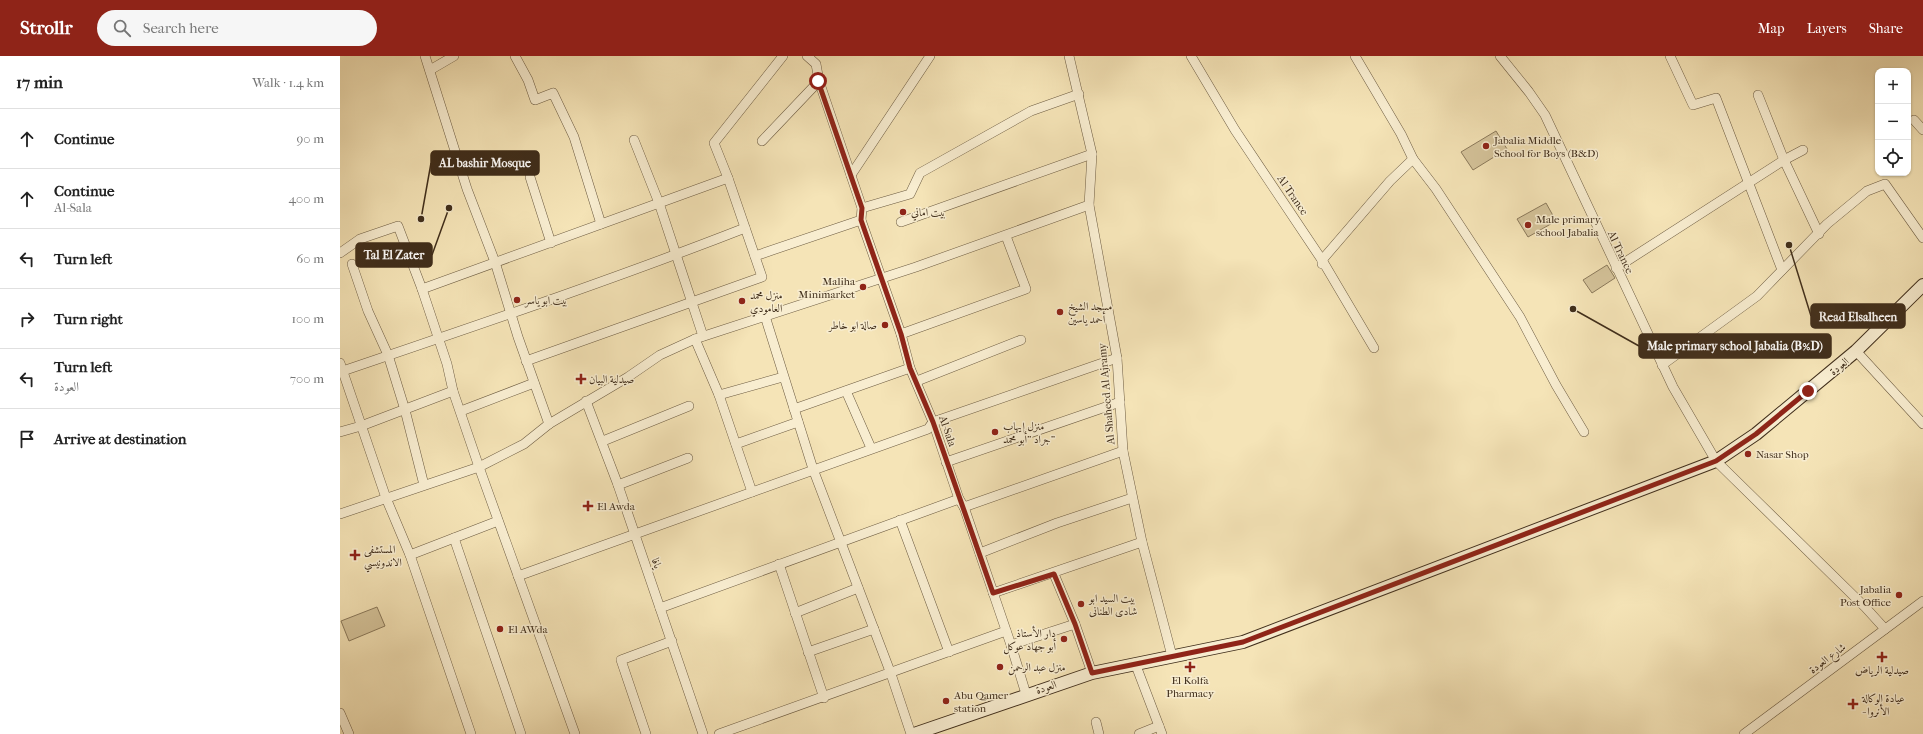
<!DOCTYPE html>
<html lang="en">
<head>
<meta charset="utf-8">
<style>
  :root { --surface:#fff; --page:#f6f6f6; --text:#222; --muted:#767676; --line:#e0e0e0; --accent:#8f2418 }
  body { margin:0; font-family:"IM FELL French Canon",Amiri,serif; background:var(--page); color:var(--text) }
  .controls { position:absolute; right:12px; top:12px; display:grid; overflow:hidden; border-radius:8px; box-shadow:0 1px 3px #0004 }
  .controls button { width:36px; height:36px; display:grid; place-items:center; padding:0; border:0; border-bottom:1px solid var(--line); background:var(--surface); color:var(--text); font:20px sans-serif }
  .stop { position:absolute; width:12px; height:12px; margin:-9px; border:3px solid #8f2418; border-radius:50%; background:#fff }
  .stop.end { background:#8f2418; border-color:#fff; box-shadow:0 1px 4px #0008 }
  .list { margin:0; padding:0; list-style:none }
  h2 { display:flex; justify-content:space-between; align-items:center; height:52px; margin:0; padding:0 16px; font-size:17px }
  h2 small { font-size:13px; font-weight:400; color:var(--muted) }
  .list li { display:grid; grid-template-columns:26px 1fr auto; gap:12px; align-items:center; box-sizing:border-box; height:60px; padding:0 16px; border-top:1px solid var(--line) }
  .list b { display:block; font-size:15px; white-space:nowrap }
  .list p { margin:0; font-size:13px; white-space:nowrap; color:var(--muted) }
  .list em { font-size:13px; font-style:normal; color:var(--muted) }
  .icon { flex:none; width:22px; height:22px; fill:none; stroke:currentColor; stroke-width:2; stroke-linecap:round; stroke-linejoin:round }
  .map { position:relative; flex:none; width:1583px; height:678px; overflow:hidden }
  header { display:flex; align-items:center; gap:24px; box-sizing:border-box; height:56px; padding:0 20px; background:var(--accent); color:#fff }
  header strong { font-size:19px }
  nav { display:flex; gap:22px; margin-inline-start:auto; font-size:14px }
  .search { width:280px; height:36px; background:var(--page); display:flex; align-items:center; gap:10px; box-sizing:border-box; padding:0 14px; border-radius:22px; color:var(--muted); font-size:15px }
  main { display:flex }
  aside { flex:1; background:var(--surface) }
  .map>svg:first-child { display:block }
  .green { fill:#d6c59c; stroke:#8b7a5c }
  .lines { fill:none; stroke-linecap:round; stroke-linejoin:round }
  .street-casing { stroke:#6d5c42; stroke-width:10 }
  .secondary-casing { stroke:#402e1b; stroke-width:14 }
  .street { stroke:#f8edd0; stroke-width:9 }
  .secondary { stroke:#f8edd0; stroke-width:12 }
  .route { stroke:#8f2418; stroke-width:5 }
  .poi-dot { fill:#8f2418; stroke:#f8edd0; stroke-width:1.5 }
  .labels { text-anchor:middle; stroke-width:3; stroke-linejoin:round; paint-order:stroke }
  .poi-label { font-size:11px; fill:#402e1b; stroke:#f8edd0; text-anchor:start }
  .street-label { font-size:11px; fill:#402e1b; stroke:#f8edd0 }
  .leader { fill:none; stroke:#402e1b; stroke-width:1.5 }
  .callout-dot { fill:#402e1b; stroke:#f8edd0; stroke-width:1.5 }
  .callout { fill:#402e1b; stroke:#402e1b; stroke-width:1.5 }
  .callout-label { font-size:12px; text-anchor:middle; font-weight:bold; fill:#fff }
</style>
</head>
<body>
<header>
<strong>Strollr</strong>
<div class="search"><svg class="icon" aria-label="search" viewBox="0 0 24 24"><circle cx="10" cy="10" r="6"/><path d="M15 15l6 6"/></svg>Search here</div>
<nav><a>Map</a><a>Layers</a><a>Share</a></nav>
</header>
<main>
<aside>
<h2>17 min<small>Walk · 1.4 km</small></h2>
<ul class="list">
<li><svg class="icon" aria-label="ahead" viewBox="0 0 24 24"><path d="M12 20V5M6 11l6-6 6 6"/></svg><div><b>Continue</b></div><em>90 m</em></li>
<li><svg class="icon" aria-label="ahead" viewBox="0 0 24 24"><path d="M12 20V5M6 11l6-6 6 6"/></svg><div><b>Continue</b><p>Al-Sala</p></div><em>400 m</em></li>
<li><svg class="icon" aria-label="left" viewBox="0 0 24 24"><path d="M17 20v-9H6M10 6l-5 5 5 5"/></svg><div><b>Turn left</b></div><em>60 m</em></li>
<li><svg class="icon" aria-label="right" viewBox="0 0 24 24"><path d="M7 20v-9h11M14 6l5 5-5 5"/></svg><div><b>Turn right</b></div><em>100 m</em></li>
<li><svg class="icon" aria-label="left" viewBox="0 0 24 24"><path d="M17 20v-9H6M10 6l-5 5 5 5"/></svg><div><b>Turn left</b><p>العودة</p></div><em>700 m</em></li>
<li><svg class="icon" aria-label="arrive" viewBox="0 0 24 24"><path d="M6 21V4h12l-3 4 3 4H6"/></svg><div><b>Arrive at destination</b></div></li>
</ul>
</aside>
<div class="map">
<svg width="1583" height="678" viewBox="0 0 1583 678">
  <rect width="100%" height="100%" fill="#f5e4b7"/>
  <filter id="stains"><feTurbulence type="fractalNoise" baseFrequency=".005" numOctaves="4"/><feColorMatrix values="0 0 0 0 .2 0 0 0 0 .09 0 0 0 0 .02 0 0 0 .5 -.17"/></filter>
  <radialGradient id="worn" r=".72"><stop offset=".6" stop-color="#630" stop-opacity="0"/><stop offset="1" stop-color="#630" stop-opacity=".3"/></radialGradient>
  <g class="green">
    <polygon points="1156,75 1167,93 1133,114 1121,96"/>
    <polygon points="1206,147 1216,165 1188,181 1177,163"/>
    <polygon points="1267,209 1275,222 1252,237 1243,224"/>
    <polygon points="37,551 45,570 9,585 1,565"/>
  </g>
  <g class="lines">
    <g class="street-casing">
      <g id="street">
        <polyline points="85,0 127,133 155,206 178,281 209,368"/>
        <polyline points="175,0 188,24 195,44 213,37 234,81 261,168"/>
        <polyline points="467,0 476,8 479,25 522,152 521,164 561,278 570,312 593,366 619,443 624,451 671,589 686,638"/>
        <polyline points="729,0 752,98 749,149 777,302 783,395 802,486 832,600"/>
        <polyline points="851,0 895,74 982,204 1034,292"/>
        <polyline points="1015,0 1061,78 1073,103 1096,133 1180,261 1216,329 1244,376"/>
        <polyline points="1160,0 1189,36 1205,59 1333,331 1376,405 1525,551 1545,573"/>
        <polyline points="1330,0 1353,49 1376,42 1442,214"/>
        <polyline points="90,14 114,0"/>
        <polyline points="1418,39 1444,104 1479,178"/>
        <polyline points="1574,64 1583,74"/>
        <polyline points="294,84 319,147 363,280"/>
        <polyline points="422,85 479,25"/>
        <polyline points="511,119 590,0"/>
        <polyline points="190,121 211,187"/>
        <polyline points="522,152 570,138 580,117 691,55 739,38"/>
        <polyline points="561,166 752,98"/>
        <polyline points="0,197 20,183 58,170 82,233 107,308 113,335 139,411 235,678"/>
        <polyline points="415,200 521,164"/>
        <polyline points="12,208 28,255 48,299 65,354 84,429"/>
        <polyline points="982,208 982,204 1050,125 1073,103"/>
        <polyline points="1276,212 1444,104 1463,94"/>
        <polyline points="82,233 388,122"/>
        <polyline points="425,260 473,413 551,618 571,678"/>
        <polyline points="561,278 686,233 666,180"/>
        <polyline points="355,283 379,339 412,436"/>
        <polyline points="1516,295 1583,368"/>
        <polyline points="186,305 422,221 388,122 374,87 443,0"/>
        <polyline points="0,307 46,442 70,499 131,678"/>
        <polyline points="1322,309 1417,240 1487,168 1527,135 1545,128 1583,182"/>
        <path d="M 0,316 C 135,270 272,224 405,172"/>
        <polyline points="577,325 681,284"/>
        <polyline points="506,335 531,392"/>
        <polyline points="379,339 443,321"/>
        <polyline points="246,345 278,429 363,678"/>
        <polyline points="454,353 570,312"/>
        <polyline points="121,355 194,327"/>
        <polyline points="0,376 21,370 113,335"/>
        <polyline points="263,385 349,350"/>
        <polyline points="396,388 458,366"/>
        <polyline points="606,406 780,346"/>
        <polyline points="278,429 348,402"/>
        <polyline points="624,451 783,395"/>
        <polyline points="0,458 139,411 184,388 209,368 288,321 320,299 355,283 576,211 749,149"/>
        <polyline points="560,464 609,596"/>
        <polyline points="114,482 181,678"/>
        <polyline points="640,497 717,467 792,442"/>
        <polyline points="70,499 158,465"/>
        <polyline points="439,508 484,642"/>
        <polyline points="714,518 735,568 752,617"/>
        <polyline points="178,520 588,373 593,366 777,302"/>
        <polyline points="653,537 802,486"/>
        <polyline points="320,552 619,443"/>
        <polyline points="455,557 518,532"/>
        <polyline points="671,589 735,568"/>
        <polyline points="468,596 534,573"/>
        <polyline points="795,607 822,678"/>
        <polyline points="0,657 9,678"/>
        <polyline points="756,666 759,678"/>
        <polyline points="306,678 281,604 332,585"/>
        <polyline points="379,678 666,575"/>
        <polyline points="799,678 819,670"/>
        <polyline points="1404,678 1583,545"/>
      </g>
    </g>
    <g class="secondary-casing">
      <polyline id="secondary" points="574,678 752,617 903,586 1376,405 1416,378 1516,295 1583,229"/>
    </g>
    <use href="#street" class="street"/>
    <use href="#secondary" class="secondary"/>
  </g>
  <g class="lines">
    <polyline class="route" points="478,25 522,152 521,164 561,278 570,312 593,366 653,537 714,518 735,568 752,617 903,586 1376,405 1416,378 1468,335"/>
  </g>
  <g class="poi-dot">
    <circle cx="1146" cy="90" r="4"/>
    <circle cx="563" cy="156" r="4"/>
    <circle cx="1188" cy="169" r="4"/>
    <circle cx="523" cy="231" r="4"/>
    <circle cx="177" cy="244" r="4"/>
    <circle cx="402" cy="245" r="4"/>
    <circle cx="720" cy="256" r="4"/>
    <circle cx="545" cy="269" r="4"/>
    <path d="M239 317h4v4h4v4h-4v4h-4v-4h-4v-4h4z"/>
    <circle cx="655" cy="376" r="4"/>
    <circle cx="1408" cy="398" r="4"/>
    <path d="M246 444h4v4h4v4h-4v4h-4v-4h-4v-4h4z"/>
    <path d="M13 493h4v4h4v4h-4v4h-4v-4h-4v-4h4z"/>
    <circle cx="1559" cy="539" r="4"/>
    <circle cx="741" cy="548" r="4"/>
    <circle cx="160" cy="573" r="4"/>
    <circle cx="724" cy="583" r="4"/>
    <path d="M1540 595h4v4h4v4h-4v4h-4v-4h-4v-4h4z"/>
    <circle cx="660" cy="611" r="4"/>
    <path d="M848 605h4v4h4v4h-4v4h-4v-4h-4v-4h4z"/>
    <circle cx="606" cy="645" r="4"/>
    <path d="M1511 642h4v4h4v4h-4v4h-4v-4h-4v-4h4z"/>
  </g>
  <g class="labels">
    <g class="poi-label">
      <text x="1154" y="88">Jabalia Middle<tspan x="1154" dy="13">School for Boys (B&amp;D)</tspan></text>
      <text x="571" y="160">بيت اماني</text>
      <text x="1196" y="167">Male primary<tspan x="1196" dy="13">school Jabalia</tspan></text>
      <text x="515" y="229" text-anchor="end">Maliha<tspan x="515" dy="13">Minimarket</tspan></text>
      <text x="410" y="243">منزل محمد<tspan x="410" dy="13">العامودي</tspan></text>
      <text x="185" y="248">بيت ابو ياسر</text>
      <text x="728" y="254">مسجد الشيخ<tspan x="728" dy="13">أحمد ياسين</tspan></text>
      <text x="537" y="273" text-anchor="end">صالة ابو خاطر</text>
      <text x="249" y="327">صيدلية البيان</text>
      <text x="663" y="374">منزل إيهاب<tspan x="663" dy="13">جراد "أبو محمد"</tspan></text>
      <text x="1416" y="402">Nasar Shop</text>
      <text x="257" y="454">El Awda</text>
      <text x="24" y="497">المستشفى<tspan x="24" dy="13">الاندونيسي</tspan></text>
      <text x="1551" y="537" text-anchor="end">Jabalia<tspan x="1551" dy="13">Post Office</tspan></text>
      <text x="749" y="546">بيت السيد ابو<tspan x="749" dy="13">شادى الطنانى</tspan></text>
      <text x="168" y="577">El AWda</text>
      <text x="716" y="581" text-anchor="end">دار الأستاذ<tspan x="716" dy="13">أبو جهاد عوكل</tspan></text>
      <text x="668" y="615">منزل عبد الرحمن</text>
      <text x="1542" y="618" text-anchor="middle">صيدلية الرياض</text>
      <text x="850" y="628" text-anchor="middle">El Kolfa<tspan x="850" dy="13">Pharmacy</tspan></text>
      <text x="614" y="643">Abu Qamer<tspan x="614" dy="13">station</tspan></text>
      <text x="1522" y="646">عيادة الوكالة<tspan x="1522" dy="13">- الأنروا</tspan></text>
    </g>
    <g class="street-label">
      <text transform="translate(953 139) rotate(56)" y="4">Al Trance</text>
      <text transform="translate(1281 196) rotate(65)" y="4">Al Trance</text>
      <text transform="translate(1499 310) rotate(-39)" y="4">العودة</text>
      <text transform="translate(766 338) rotate(-95)" y="4">Al Shaheed Al Ajramy</text>
      <text transform="translate(608 375) rotate(71)" y="4">Al-Sala</text>
      <text transform="translate(317 507) rotate(71)" y="4">يافا</text>
      <text transform="translate(1487 602) rotate(-37)" y="4">شارع العودة</text>
      <text transform="translate(706 631) rotate(-18)" y="4">العودة</text>
    </g>
  </g>
  <path class="leader" d="M81 163L91 107M109 152L92 199M1449 189L1471 260M1233 253L1299 290"/>
  <g class="callout-dot">
    <circle cx="81" cy="163" r="4"/>
    <circle cx="109" cy="152" r="4"/>
    <circle cx="1449" cy="189" r="4"/>
    <circle cx="1233" cy="253" r="4"/>
  </g>
  <g class="callout">
    <rect x="91" y="95" width="108" height="24" rx="4"/>
    <rect x="16" y="187" width="76" height="24" rx="4"/>
    <rect x="1471" y="248" width="94" height="24" rx="4"/>
    <rect x="1299" y="278" width="192" height="24" rx="4"/>
  </g>
  <g class="callout-label">
    <text x="145" y="111">AL bashir Mosque</text>
    <text x="54" y="203">Tal El Zater</text>
    <text x="1518" y="265">Read Elsalheen</text>
    <text x="1395" y="294">Male primary school Jabalia (B%D)</text>
  </g>
  <rect width="100%" height="100%" filter="url(#stains)"/>
  <rect width="100%" height="100%" fill="url(#worn)"/>
</svg>
<div class="controls">
<button>+</button>
<button>−</button>
<button><svg class="icon" aria-label="locate" viewBox="0 0 24 24"><circle cx="12" cy="12" r="6"/><path d="M12 2v4M12 18v4M2 12h4M18 12h4"/></svg></button>
</div>
<div class="stop" style="left:478px;top:25px"></div>
<div class="stop end" style="left:1468px;top:335px"></div>
</div>
</main>
</body>
</html>
